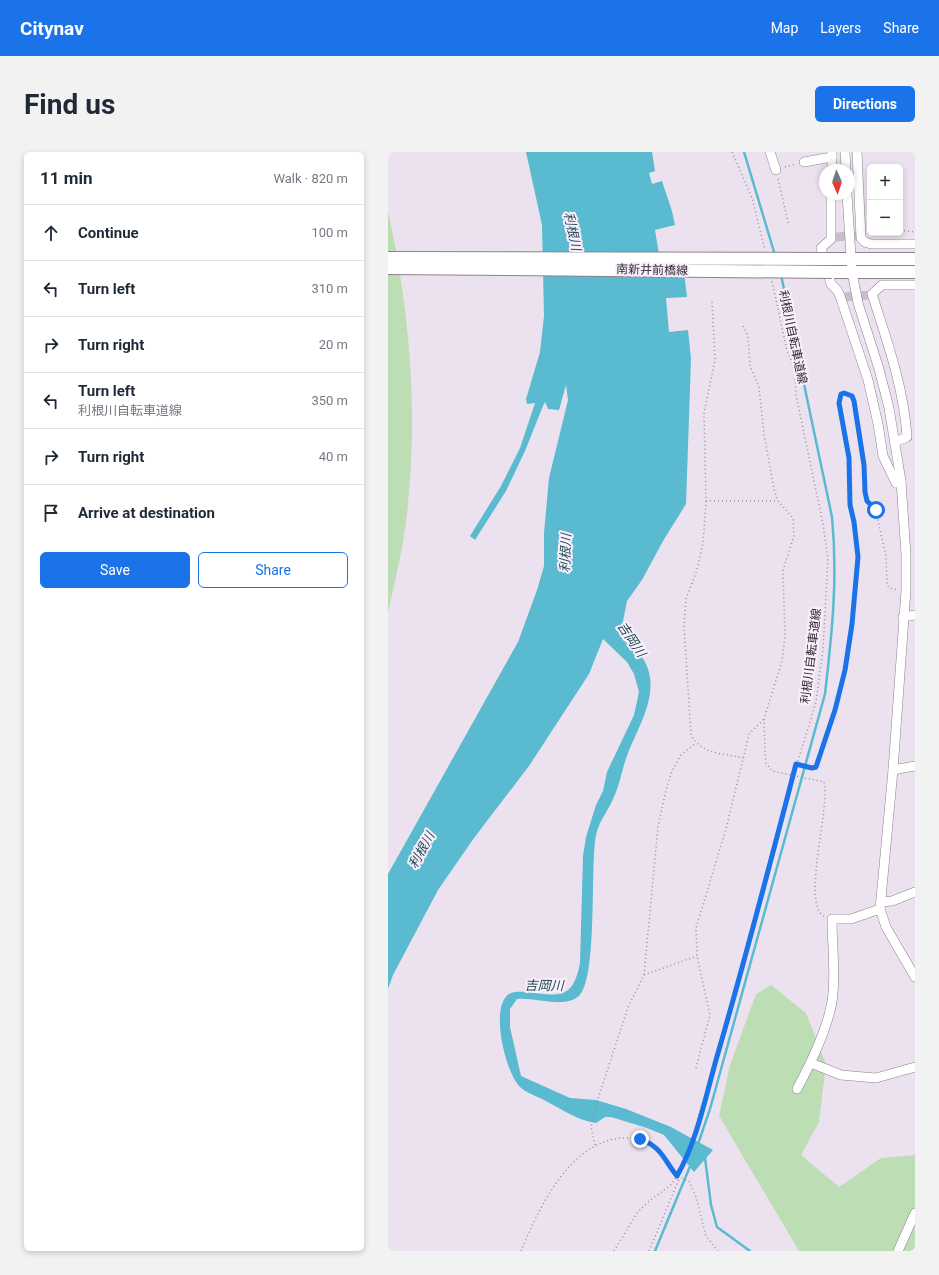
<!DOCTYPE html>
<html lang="en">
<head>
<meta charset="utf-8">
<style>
  :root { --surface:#fff; --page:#f2f2f3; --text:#1f2937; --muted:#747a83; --line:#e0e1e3; --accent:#1a73e8 }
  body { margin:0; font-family:Roboto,"Noto Sans JP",sans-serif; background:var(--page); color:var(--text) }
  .controls { position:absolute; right:12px; top:12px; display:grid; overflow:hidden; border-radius:6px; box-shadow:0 2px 6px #0003 }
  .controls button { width:36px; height:36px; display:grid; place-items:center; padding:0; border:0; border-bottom:1px solid var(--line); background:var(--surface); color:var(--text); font:20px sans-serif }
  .compass { position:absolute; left:431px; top:12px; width:36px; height:36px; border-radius:50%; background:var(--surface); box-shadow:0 2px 6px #0003; rotate:177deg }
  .stop { position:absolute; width:12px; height:12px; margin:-9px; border:3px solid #1a73e8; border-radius:50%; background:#fff }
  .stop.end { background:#1a73e8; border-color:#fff; box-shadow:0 1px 4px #0008 }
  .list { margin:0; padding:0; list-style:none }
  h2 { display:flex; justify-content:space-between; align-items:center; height:52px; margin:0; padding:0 16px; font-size:17px }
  h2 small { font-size:13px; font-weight:400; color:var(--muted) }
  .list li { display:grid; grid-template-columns:26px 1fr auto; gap:12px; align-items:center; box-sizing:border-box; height:56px; padding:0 16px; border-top:1px solid var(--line) }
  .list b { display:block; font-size:15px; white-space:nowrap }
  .list p { margin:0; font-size:13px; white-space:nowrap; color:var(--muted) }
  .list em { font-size:13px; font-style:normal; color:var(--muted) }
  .actions { display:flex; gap:8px; padding:12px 16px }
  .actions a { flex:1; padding:9px 0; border:1px solid var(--accent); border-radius:6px; text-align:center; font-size:14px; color:var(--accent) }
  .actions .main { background:var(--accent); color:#fff }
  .icon { flex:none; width:22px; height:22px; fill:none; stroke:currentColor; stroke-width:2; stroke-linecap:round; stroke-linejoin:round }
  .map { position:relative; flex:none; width:527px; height:1099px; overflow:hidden; border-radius:6px }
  header { display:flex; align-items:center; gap:24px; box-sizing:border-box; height:56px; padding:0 20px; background:var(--accent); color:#fff }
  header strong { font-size:19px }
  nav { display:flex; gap:22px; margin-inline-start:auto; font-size:14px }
  .intro { display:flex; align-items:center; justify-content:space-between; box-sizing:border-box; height:96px; padding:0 24px }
  h1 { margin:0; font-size:28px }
  .button { padding:10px 18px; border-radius:6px; background:var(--accent); color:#fff; font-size:14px; font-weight:700 }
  main { display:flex; gap:24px; padding:0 24px }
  aside { flex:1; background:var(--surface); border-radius:6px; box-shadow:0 2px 6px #0003 }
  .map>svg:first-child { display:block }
  .green { fill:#bddeb5 }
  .water { fill:#59bad0 }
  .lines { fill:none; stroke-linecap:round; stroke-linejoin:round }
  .stream { stroke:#59bad0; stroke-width:2.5 }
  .minor-tunnel { stroke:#c6bec9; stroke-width:9; stroke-dasharray:9 4.5; stroke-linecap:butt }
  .minor-casing { stroke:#8b828d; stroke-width:10 }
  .major-casing { stroke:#8b828d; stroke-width:14 }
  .path { stroke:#968f98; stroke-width:1.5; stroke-dasharray:1 3; stroke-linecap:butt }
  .minor { stroke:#fff; stroke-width:9 }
  .major { stroke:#fff; stroke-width:12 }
  .major-bridge-casing { stroke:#8b828d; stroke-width:14; stroke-linecap:butt }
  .major-bridge { stroke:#fff; stroke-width:12 }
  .route { stroke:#1a73e8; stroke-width:5 }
  .labels { text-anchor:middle; stroke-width:4; stroke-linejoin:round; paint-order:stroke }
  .street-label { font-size:12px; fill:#302c31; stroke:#faeffc }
  .water-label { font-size:13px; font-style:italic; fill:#204b55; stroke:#faeffc }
</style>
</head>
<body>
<header>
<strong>Citynav</strong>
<nav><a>Map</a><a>Layers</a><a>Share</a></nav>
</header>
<div class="intro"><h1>Find us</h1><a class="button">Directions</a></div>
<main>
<aside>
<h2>11 min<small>Walk · 820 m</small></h2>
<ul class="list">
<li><svg class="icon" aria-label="ahead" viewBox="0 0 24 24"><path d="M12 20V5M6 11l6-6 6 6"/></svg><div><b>Continue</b></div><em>100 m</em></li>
<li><svg class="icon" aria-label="left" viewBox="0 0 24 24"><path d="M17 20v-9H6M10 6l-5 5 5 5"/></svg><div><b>Turn left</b></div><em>310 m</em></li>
<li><svg class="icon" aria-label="right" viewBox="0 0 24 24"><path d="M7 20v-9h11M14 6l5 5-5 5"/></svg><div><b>Turn right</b></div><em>20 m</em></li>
<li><svg class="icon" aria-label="left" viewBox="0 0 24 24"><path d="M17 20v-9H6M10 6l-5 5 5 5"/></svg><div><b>Turn left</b><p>利根川自転車道線</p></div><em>350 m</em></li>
<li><svg class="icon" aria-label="right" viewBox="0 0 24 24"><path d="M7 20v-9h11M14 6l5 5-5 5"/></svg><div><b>Turn right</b></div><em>40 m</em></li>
<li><svg class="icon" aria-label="arrive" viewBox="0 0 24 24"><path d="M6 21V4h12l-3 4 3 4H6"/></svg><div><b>Arrive at destination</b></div></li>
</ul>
<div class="actions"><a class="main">Save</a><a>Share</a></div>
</aside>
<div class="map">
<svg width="527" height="1099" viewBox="0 0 527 1099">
  <rect width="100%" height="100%" fill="#ece2ef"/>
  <g class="green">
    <path d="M 0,59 C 21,155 30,253 20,351 C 17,388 8,425 0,461 Z"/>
    <polygon points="383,833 418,861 438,912 431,970 413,1003 451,1035 493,1006 527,1003 527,1099 411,1099 331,964 342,913 368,842"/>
  </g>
  <path class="water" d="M 138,0 L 264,0 L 267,19 L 261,21 L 264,32 L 274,29 L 284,59 L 287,73 L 267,78 L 272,108 L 294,105 L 299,145 L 278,146 L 281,180 L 300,178 L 303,207 L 298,352 L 275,389 L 254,428 L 239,449 L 234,474 L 236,489 C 242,494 250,498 254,505 C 275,536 252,571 240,601 C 234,616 232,633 225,647 C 220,659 211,669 208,683 C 202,712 210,826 191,844 C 176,857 147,845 129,847 L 122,857 L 122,875 L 133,924 L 182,946 L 208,948 L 238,957 L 283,975 L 325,998 L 306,1020 L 276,983 L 259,976 L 223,965 L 217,965 L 208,971 C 188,968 174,957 156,948 C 149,944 138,941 132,935 C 118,922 101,855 121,842 C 126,839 134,840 139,840 C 171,844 185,848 192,811 L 195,704 L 198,685 L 208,653 L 215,639 L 219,620 L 246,563 L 251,540 L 246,522 L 239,510 L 215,487 L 201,522 L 141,614 L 86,686 L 50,738 L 5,823 L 0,837 L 0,722 L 130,490 L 149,438 L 156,414 L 156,381 L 161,326 L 180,248 L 178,233 L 171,258 L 160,257 L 157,250 L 155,254 L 137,299 L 118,339 L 87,388 L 82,384 L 113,334 L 132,296 L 147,251 L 139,252 L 138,247 L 152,200 L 156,164 L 154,73 Z"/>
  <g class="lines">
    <g class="stream">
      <polyline points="356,0 387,103"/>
      <path d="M 310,992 L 322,957 L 437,542 C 444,481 450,427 444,365 L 393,123"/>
      <polyline points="315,1004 317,1006 323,1053 329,1075 362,1099"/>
      <polyline points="267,1099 303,1012"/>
    </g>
    <g class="minor-tunnel">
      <polyline points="448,85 469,84"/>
      <polyline points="457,145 482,143"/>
    </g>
    <g class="minor-casing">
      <g id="minor">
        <polyline points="382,0 388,18"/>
        <polyline points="457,0 458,18"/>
        <polyline points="469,0 473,86 477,90 483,92 527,92"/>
        <polyline points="416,10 444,5"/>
        <polyline points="444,18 444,0"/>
        <polyline points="443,42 443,87 433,96 443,132 449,138 452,144 480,228 490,272 495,304 508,331 513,329"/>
        <polyline points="459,42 464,120 470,151 491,217 501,256 513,329 518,403 518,438 505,618 492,757 498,775 527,825"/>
        <path d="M 507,290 L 519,285 C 516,236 499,189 484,142 L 494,133 L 527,133"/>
        <polyline points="515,465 527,463"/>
        <polyline points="505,618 527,614"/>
        <polyline points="493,750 504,749 527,740"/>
        <polyline points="423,911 453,923 488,926 527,915"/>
        <path d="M 409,937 C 422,913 435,886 442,859 C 449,834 444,793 444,767 L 463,767 L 492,757"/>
        <polyline points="510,1099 527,1061"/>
      </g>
    </g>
    <g class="major-casing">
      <g id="major">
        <polyline points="440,107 486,107"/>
        <polyline points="444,120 486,120"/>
      </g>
    </g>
    <g class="path">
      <polyline points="344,0 364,46 377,98"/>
      <polyline points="397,15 408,12"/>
      <polyline points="390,27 401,74"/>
      <polyline points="512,78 527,80"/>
      <path d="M 324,150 L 327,208 L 316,261 L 318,349 L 315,391 L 309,418 L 298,447 L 296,474 L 303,583 C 314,603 335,601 355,606"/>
      <path d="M 355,174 L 360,184 L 362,214 L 371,235 L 376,282 L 386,337 L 390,349 L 405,366 L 406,384 L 395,418 L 397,485 L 394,509 L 376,567 L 377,602 L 378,611 L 384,619 L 436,630 C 443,652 413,754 436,764"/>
      <polyline points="318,349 390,349"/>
      <polyline points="409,612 423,616 428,615 431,610 457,518 464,472 470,405 466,370 462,353 461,306 451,251 453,242 457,241 464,244 466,249 476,313 477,340 479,349 488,359 489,364 498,404 499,433 501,436 510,438"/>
      <polyline points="256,823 309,804"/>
      <polyline points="308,916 322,863 309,804 308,776 338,677 361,582 376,567"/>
      <polyline points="207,993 203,975 209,950 240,855 256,823 270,675 278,638 284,619 293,603 308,591"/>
      <path d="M 133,1099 C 151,1056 181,990 234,986 C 243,985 255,986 263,991 C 281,1002 280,1023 301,1029 L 308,1045 L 318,1084 L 330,1099"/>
      <path d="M 226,1099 L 249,1061 L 260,1050 L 284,1032 L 297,1009 L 336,880 L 409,612 L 428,550 L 435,497 L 440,407 L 435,372 L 408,243 C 408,228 406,212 399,199 L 384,129"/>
      <polyline points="261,1099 291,1027"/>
    </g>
    <use href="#minor" class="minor"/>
    <use href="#major" class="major"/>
    <g class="major-bridge-casing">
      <g id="major-bridge">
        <polyline points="0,106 440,107"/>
        <polyline points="486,107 527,107"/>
        <polyline points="0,116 444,120"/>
        <polyline points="486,120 527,120"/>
      </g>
    </g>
    <use href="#major-bridge" class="major-bridge"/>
  </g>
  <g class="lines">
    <path class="route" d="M 252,987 C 274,995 276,1008 289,1024 C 310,987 318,942 330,901 C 358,805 383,708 408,612 L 424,616 L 428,615 L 447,558 L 457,518 L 464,472 L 470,405 L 466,370 L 462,353 L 461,306 L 451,251 L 453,242 L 456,241 L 464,244 L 466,249 L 476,313 L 477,340 L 479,349 L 488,358"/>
  </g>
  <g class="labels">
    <g class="street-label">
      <text transform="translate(264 118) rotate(1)" y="4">南新井前橋線</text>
      <text transform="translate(405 185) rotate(78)" y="4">利根川自転車道線</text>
      <text transform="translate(423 504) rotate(-83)" y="4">利根川自転車道線</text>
    </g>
    <g class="water-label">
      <text transform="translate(185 79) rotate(78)" y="5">利根川</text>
      <text transform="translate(177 401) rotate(-88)" y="5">利根川</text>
      <text transform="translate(244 487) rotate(56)" y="5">吉岡川</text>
      <text transform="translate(33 698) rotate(-61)" y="5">利根川</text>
      <text transform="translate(156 833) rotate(1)" y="5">吉岡川</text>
    </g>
  </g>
</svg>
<div class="controls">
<button>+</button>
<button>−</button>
</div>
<svg class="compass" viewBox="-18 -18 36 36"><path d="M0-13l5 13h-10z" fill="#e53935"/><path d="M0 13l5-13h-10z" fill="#747a83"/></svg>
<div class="stop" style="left:488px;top:358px"></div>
<div class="stop end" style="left:252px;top:987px"></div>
</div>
</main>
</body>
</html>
